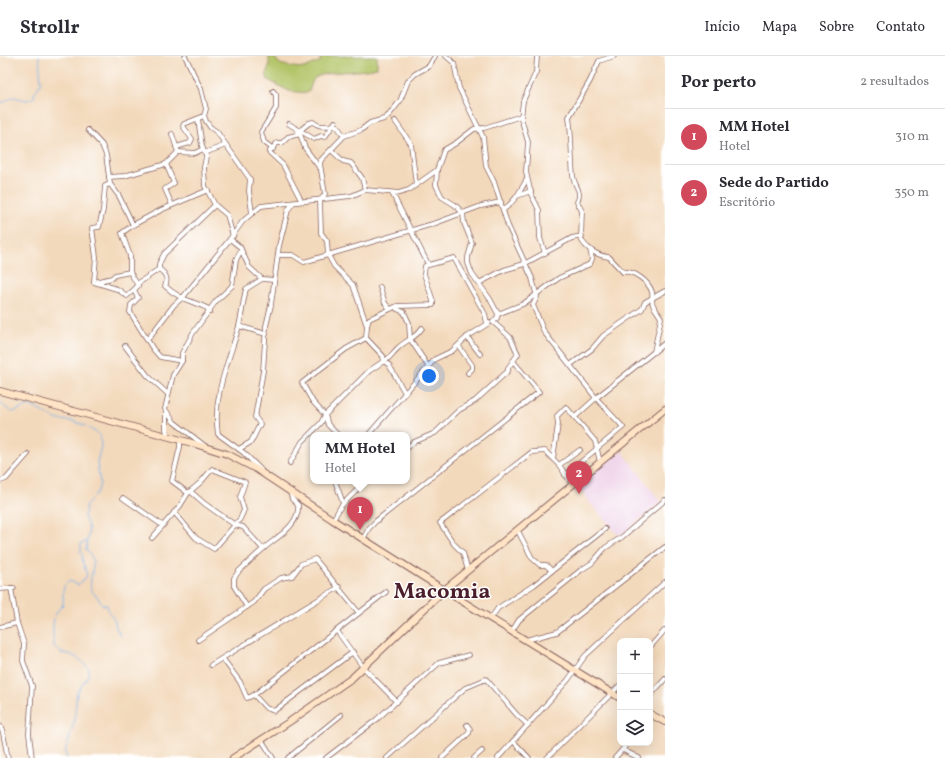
<!DOCTYPE html>
<html lang="pt">
<head>
<meta charset="utf-8">
<style>
  :root { --surface:#fff; --page:#f2f2f3; --text:#2b2b33; --muted:#7c7c81; --line:#e1e1e2; --accent:#d1495b }
  body { margin:0; font-family:Vollkorn,serif; background:var(--page); color:var(--text) }
  .controls { position:absolute; right:12px; bottom:12px; display:grid; overflow:hidden; border-radius:8px; box-shadow:0 4px 16px #0002 }
  .controls button { width:36px; height:36px; display:grid; place-items:center; padding:0; border:0; border-bottom:1px solid var(--line); background:var(--surface); color:var(--text); font:20px sans-serif }
  .you { position:absolute; left:429px; top:320px; width:14px; height:14px; margin:-10px; border:3px solid #fff; border-radius:50%; background:#1a73e8; box-shadow:0 0 0 6px #1a73e833 }
  .badge { display:grid; place-items:center; width:26px; height:26px; border-radius:50%; background:var(--accent); color:#fff; font-size:13px; font-weight:700 }
  .pin { position:absolute; translate:-50% -33px; filter:drop-shadow(0 1px 2px #0008) }
  .pin::after { content:''; position:absolute; top:21px; width:14px; height:12px; background:inherit; clip-path:polygon(0 0,100% 0,50% 100%) }
  .popup { position:absolute; left:310px; top:376px; width:100px; height:52px; box-sizing:border-box; display:grid; place-content:center; border-radius:8px; background:var(--surface); filter:drop-shadow(0 1px 3px #0005); font-size:13px; white-space:nowrap; color:var(--muted) }
  .popup b { font-size:15px; color:var(--text) }
  .popup::after { content:''; position:absolute; left:50%; top:100%; margin-left:-8px; border:8px solid transparent; border-top-color:var(--surface) }
  .list { margin:0; padding:0; list-style:none }
  h2 { display:flex; justify-content:space-between; align-items:center; height:52px; margin:0; padding:0 16px; font-size:17px }
  h2 small { font-size:13px; font-weight:400; color:var(--muted) }
  .list li { display:grid; grid-template-columns:26px 1fr auto; gap:12px; align-items:center; box-sizing:border-box; height:56px; padding:0 16px; border-top:1px solid var(--line) }
  .list b { display:block; font-size:15px; white-space:nowrap }
  .list p { margin:0; font-size:13px; white-space:nowrap; color:var(--muted) }
  .list em { font-size:13px; font-style:normal; color:var(--muted) }
  .icon { flex:none; width:22px; height:22px; fill:none; stroke:currentColor; stroke-width:2; stroke-linecap:round; stroke-linejoin:round }
  .map { position:relative; flex:none; width:665px; height:702px; overflow:hidden }
  header { display:flex; align-items:center; gap:24px; box-sizing:border-box; height:56px; padding:0 20px; background:var(--surface); border-bottom:1px solid var(--line) }
  header strong { font-size:19px }
  nav { display:flex; gap:22px; margin-inline-start:auto; font-size:14px }
  main { display:flex }
  aside { flex:1; background:var(--surface) }
  .map>svg:first-child { display:block }
  .built { fill:#eed0e7 }
  .green { fill:#b2c467; stroke:#7e7249 }
  .lines { fill:none; stroke-linecap:round; stroke-linejoin:round }
  .stream { stroke:#7bb3eb; stroke-width:1 }
  .street-casing { stroke:#85605d; stroke-width:5.5 }
  .secondary-casing { stroke:#85605d; stroke-width:8 }
  .street { stroke:#fff; stroke-width:4 }
  .secondary { stroke:#ffe4c6; stroke-width:6 }
  .labels { text-anchor:middle; stroke-width:3; stroke-linejoin:round; paint-order:stroke }
  .town-label { font-size:22px; font-weight:bold; fill:#4a1f2b; stroke:#fff }
</style>
</head>
<body>
<header>
<strong>Strollr</strong>
<nav><a>Início</a><a>Mapa</a><a>Sobre</a><a>Contato</a></nav>
</header>
<main>
<div class="map">
<svg width="665" height="702" viewBox="0 0 665 702">
  <rect width="100%" height="100%" fill="#fff"/>
  <filter id="ink" filterUnits="userSpaceOnUse"><feTurbulence type="fractalNoise" baseFrequency=".025" numOctaves="2"/><feDisplacementMap in="SourceGraphic" scale="8" xChannelSelector="R" yChannelSelector="G"/><feConvolveMatrix kernelMatrix="1 2 1 2 8 2 1 2 1" color-interpolation-filters="sRGB"/></filter>
  <filter id="wash" filterUnits="userSpaceOnUse"><feTurbulence type="fractalNoise" baseFrequency=".012" numOctaves="4" result="noise"/><feDisplacementMap in="SourceGraphic" scale="16" xChannelSelector="R" yChannelSelector="G"/><feGaussianBlur stdDeviation="0.9" result="paint"/><feColorMatrix in="noise" values="0 0 0 0 0 0 0 0 0 0 0 0 0 0 0 0 0 1.4 0 .05"/><feComposite in="paint" operator="in"/></filter>
  <g filter="url(#wash)">
    <rect width="100%" height="100%" fill="#f3d9bb"/>
    <polygon class="built" points="622,395 661,446 619,480 586,442 578,428"/>
    <path class="green" d="M 269,0 L 273,0 L 280,8 L 292,11 L 304,12 L 321,5 L 320,2 L 317,1 L 321,0 L 377,0 L 377,12 C 358,17 330,14 316,21 C 310,25 312,33 307,37 L 289,35 L 268,24 L 266,18 L 269,10 Z"/>
    <g class="lines">
      <g class="stream">
        <polyline points="0,48 14,41 26,44 34,42 34,38 41,27 39,0"/>
        <path d="M 0,346 C 15,362 13,355 29,349 L 58,364 L 72,365 L 84,369 L 100,379 L 101,390 L 97,406 L 100,427 L 98,435 L 85,451 L 86,453 L 84,461 C 89,470 90,475 87,485 L 81,488 L 81,497 L 83,499 L 82,502 L 87,520 L 78,529 L 70,525 C 60,529 64,540 63,549 C 50,559 53,575 54,590 L 61,597 C 73,597 82,604 89,613 L 88,620 L 77,636 L 74,666 L 65,697 L 67,702"/>
        <path d="M 87,486 L 86,494 C 100,506 88,520 91,535 L 96,539 L 103,549 L 107,549 L 109,556 L 115,565 L 116,572 L 121,580"/>
      </g>
    </g>
  </g>
  <g filter="url(#ink)">
    <g class="lines">
      <g class="street-casing">
        <g id="street">
          <polyline points="185,0 201,33 206,53 204,60 206,65 210,71 217,76 250,123 249,135 252,157"/>
          <polyline points="446,0 454,7 459,32 483,81 486,110 494,126 508,170 532,222 537,241 533,249 544,276 596,342 623,371 565,419"/>
          <polyline points="537,0 536,16 523,45 521,62 528,86 526,116 531,138 539,154 540,182 545,197"/>
          <path d="M 614,0 L 599,5 L 590,25 L 569,61 C 572,81 571,100 573,120 C 574,130 583,135 577,146 L 582,155 L 581,183 C 586,193 598,200 609,201 L 623,216 C 634,214 649,226 652,236 C 653,240 651,244 653,249 C 655,253 659,258 661,262 L 654,296"/>
          <polyline points="198,63 202,90 205,98"/>
          <polyline points="395,65 411,88 416,129"/>
          <polyline points="289,68 314,83 321,80 325,81 335,66"/>
          <polyline points="88,74 102,89 106,99 110,128 119,140 133,169 122,177 130,200 130,216 138,230 127,240 117,233 94,226 112,222 115,219 130,216"/>
          <path d="M 298,76 L 309,67 L 313,66 C 321,73 328,68 337,70 L 344,80"/>
          <polyline points="226,89 207,96 204,111 205,130 215,149 227,159 233,180"/>
          <polyline points="176,91 190,87 192,83 183,70 184,68 204,60"/>
          <polyline points="273,93 264,86 261,76 276,52 276,39 273,35"/>
          <polyline points="331,94 343,105 351,107 362,122 365,134"/>
          <polyline points="178,96 195,97 203,93"/>
          <polyline points="109,121 124,120 166,108"/>
          <polyline points="392,137 428,208"/>
          <polyline points="517,140 531,135"/>
          <polyline points="301,144 283,109 269,96 277,87 282,87 288,81 300,78 305,92 319,111"/>
          <polyline points="172,149 165,133 174,127 166,108 178,96 172,78"/>
          <path d="M 503,154 C 515,146 520,135 527,123"/>
          <polyline points="133,169 161,154 208,134"/>
          <polyline points="230,183 243,165 261,150 351,140 365,134 399,137 409,134 437,114"/>
          <polyline points="278,199 293,199 304,206 436,167 481,150 501,146"/>
          <polyline points="159,213 159,208 164,198 215,149"/>
          <polyline points="94,226 96,201 92,172 99,171 103,154 105,130 110,128"/>
          <polyline points="479,227 504,214 524,208 572,182 582,180"/>
          <path d="M 137,228 L 159,213 C 165,217 169,223 165,230 C 179,243 191,245 207,252 L 210,256"/>
          <polyline points="380,231 385,247 390,253"/>
          <polyline points="134,234 138,242 131,249 130,256 153,293 160,301 182,305"/>
          <polyline points="397,253 404,256 409,267 410,283 428,310"/>
          <polyline points="498,258 523,248 559,222 590,208 592,203 590,193"/>
          <polyline points="239,270 266,278"/>
          <polyline points="367,270 369,263 397,250 433,249 433,245 424,218 425,210 454,202 485,258 487,267"/>
          <polyline points="467,281 480,298"/>
          <polyline points="147,284 174,249 184,240 230,183 240,191 249,211 262,223"/>
          <polyline points="459,289 460,292 472,309 472,313 468,317"/>
          <polyline points="125,290 148,320 168,338"/>
          <polyline points="570,309 592,293 603,280 642,253 645,246 665,235"/>
          <path d="M 405,337 L 389,309 L 384,305 C 390,303 393,296 398,292 C 406,284 416,282 422,272"/>
          <polyline points="166,356 166,373 168,381"/>
          <polyline points="575,361 596,342 665,287"/>
          <polyline points="338,379 328,369 325,359 369,315 384,305 383,300 366,282 367,270 353,229 334,210 328,199 327,185 321,177 320,145 325,138 320,108 321,104 344,80 361,74 370,67 384,63 389,59 400,45 408,25 415,18 429,10 435,0"/>
          <polyline points="368,379 435,303 452,295 467,281 489,267"/>
          <polyline points="180,384 180,391 172,425 188,437"/>
          <polyline points="205,390 174,366 165,353 173,319 182,305 182,297 193,277 216,245 232,230 236,204 241,194"/>
          <polyline points="407,392 414,386 435,377 459,354 475,345 508,315 508,312 513,305"/>
          <polyline points="239,393 251,386 260,368 255,361 263,315 266,270 271,249 279,190 288,154 293,147"/>
          <polyline points="553,403 558,368 557,360 566,351 595,385 600,406"/>
          <polyline points="290,407 302,386 321,367 325,359 313,346 302,327 346,293 366,282"/>
          <polyline points="559,409 580,394"/>
          <path d="M 261,414 L 244,397 L 218,378 C 212,340 229,305 239,270 C 242,258 243,245 246,233 L 262,223 L 274,224"/>
          <polyline points="0,425 6,423 28,398"/>
          <polyline points="335,425 343,447"/>
          <path d="M 190,435 L 205,448 L 235,469 L 243,471 L 263,493 C 277,481 300,469 298,449 L 292,443 L 290,435"/>
          <polyline points="123,442 162,469"/>
          <polyline points="333,464 341,450 366,425"/>
          <polyline points="518,475 532,502 540,509 546,509 551,514"/>
          <polyline points="152,482 180,450 188,437 201,426 212,413 245,426 240,441 244,454 240,463 214,493 196,482 174,456"/>
          <polyline points="363,483 369,472 376,465 539,336 513,305 518,298 510,281 493,266 497,262 498,258 490,243 472,218 468,207 468,201 472,187 464,167 463,157 455,149 442,141 436,129 437,114 444,94 456,87 474,73 484,72 521,60"/>
          <polyline points="468,515 463,497 454,488 440,467 532,396 545,395 559,409 572,428"/>
          <polyline points="11,532 17,567 24,588 23,605 32,630 29,678 32,702"/>
          <polyline points="0,533 14,532"/>
          <polyline points="247,551 234,530 234,522 239,515 263,493"/>
          <polyline points="491,562 498,552 534,529 605,473"/>
          <polyline points="0,571 17,567"/>
          <polyline points="337,575 363,611 397,646"/>
          <polyline points="512,575 519,564 581,514 592,507 605,492 622,481 665,444"/>
          <polyline points="198,584 254,546 264,533 281,522 292,520 301,508 315,503 359,557 386,536"/>
          <polyline points="526,584 557,576 665,491"/>
          <polyline points="650,591 665,574"/>
          <polyline points="223,603 240,626 247,642 254,639 359,557"/>
          <polyline points="211,609 339,531"/>
          <polyline points="254,639 266,652 274,655 353,596"/>
          <polyline points="650,640 665,623"/>
          <polyline points="0,670 3,677 8,702"/>
          <polyline points="261,683 273,702"/>
          <polyline points="513,685 529,702"/>
          <polyline points="623,694 639,702"/>
          <polyline points="288,702 341,659"/>
          <polyline points="326,702 376,664 439,607 469,599"/>
          <polyline points="387,702 465,632 486,623 517,659 528,669"/>
          <polyline points="442,702 469,677 470,673 467,669"/>
          <polyline points="474,702 482,695"/>
          <polyline points="498,702 568,624 585,600 665,526"/>
          <polyline points="547,702 620,629"/>
          <polyline points="615,702 628,687"/>
        </g>
      </g>
      <g class="secondary-casing">
        <g id="secondary">
          <polyline points="0,335 192,387 227,398 256,413 333,464 444,534 620,642"/>
          <polyline points="650,658 665,666"/>
          <polyline points="233,702 289,666 352,622 444,534 665,353"/>
        </g>
      </g>
      <use href="#street" class="street"/>
      <use href="#secondary" class="secondary"/>
    </g>
  </g>
  <g class="labels">
    <g class="town-label">
      <text x="442" y="542">Macomia</text>
    </g>
  </g>
</svg>
<div class="controls">
<button>+</button>
<button>−</button>
<button><svg class="icon" aria-label="layers" viewBox="0 0 24 24"><path d="M12 4l9 5-9 5-9-5zM3 14l9 5 9-5"/></svg></button>
</div>
<div class="you"></div>
<div class="pin badge" style="left:360px;top:474px">1</div>
<div class="popup"><b>MM Hotel</b>Hotel</div>
<div class="pin badge" style="left:579px;top:438px">2</div>
</div>
<aside>
<h2>Por perto<small>2 resultados</small></h2>
<ul class="list">
<li><span class="badge">1</span><div><b>MM Hotel</b><p>Hotel</p></div><em>310 m</em></li>
<li><span class="badge">2</span><div><b>Sede do Partido</b><p>Escritório</p></div><em>350 m</em></li>
</ul>
</aside>
</main>
</body>
</html>
